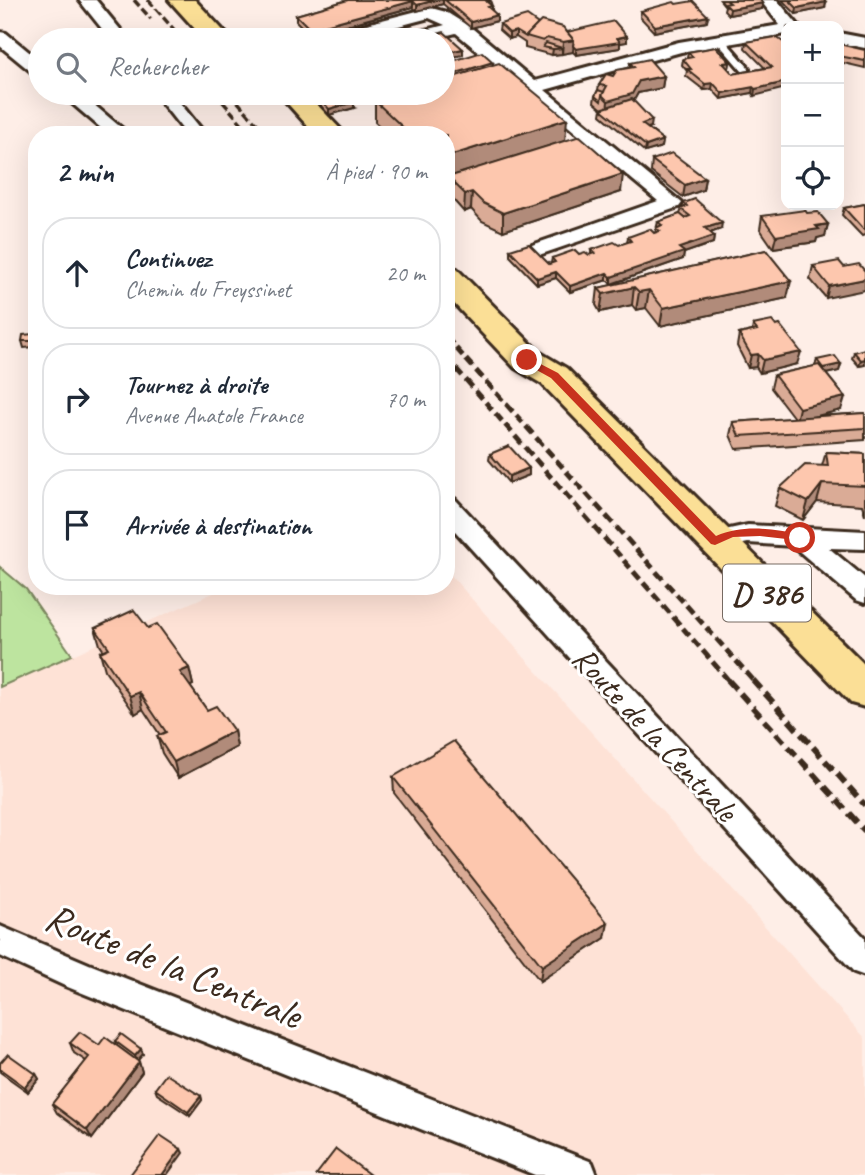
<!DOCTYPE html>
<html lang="fr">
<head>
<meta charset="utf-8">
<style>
  :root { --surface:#fff; --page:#f2f2f3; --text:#1f2937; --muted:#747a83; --line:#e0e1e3 }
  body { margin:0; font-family:Caveat,sans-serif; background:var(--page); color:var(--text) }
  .controls { position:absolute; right:21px; top:21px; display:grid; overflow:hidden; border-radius:14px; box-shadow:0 7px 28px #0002 }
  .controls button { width:63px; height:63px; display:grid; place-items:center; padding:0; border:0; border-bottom:2px solid var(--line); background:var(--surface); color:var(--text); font:35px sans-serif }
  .stop { position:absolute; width:21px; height:21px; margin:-16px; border:5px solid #c8321e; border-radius:50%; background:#fff }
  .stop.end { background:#c8321e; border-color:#fff; box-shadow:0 2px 7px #0008 }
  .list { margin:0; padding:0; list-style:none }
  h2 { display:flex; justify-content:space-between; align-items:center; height:91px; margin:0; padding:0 28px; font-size:30px }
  h2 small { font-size:23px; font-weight:400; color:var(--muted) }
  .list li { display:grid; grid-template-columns:46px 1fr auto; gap:21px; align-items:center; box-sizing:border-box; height:112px; margin:0 14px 14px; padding:0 14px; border:2px solid var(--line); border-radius:28px }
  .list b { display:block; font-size:26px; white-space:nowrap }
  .list p { margin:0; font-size:23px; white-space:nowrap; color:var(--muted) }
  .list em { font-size:23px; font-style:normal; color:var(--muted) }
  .icon { flex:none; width:38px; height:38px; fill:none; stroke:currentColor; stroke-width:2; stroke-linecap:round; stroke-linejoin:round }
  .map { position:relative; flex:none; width:865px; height:1175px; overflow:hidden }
  .search { position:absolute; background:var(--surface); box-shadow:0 7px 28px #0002; left:28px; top:28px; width:427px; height:77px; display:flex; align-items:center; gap:18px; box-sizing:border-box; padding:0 24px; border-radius:38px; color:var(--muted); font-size:26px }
  .panel { position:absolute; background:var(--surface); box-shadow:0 7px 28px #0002; left:28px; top:126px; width:427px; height:469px; border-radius:28px }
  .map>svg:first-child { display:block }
  .built { fill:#fee2d6 }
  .green { fill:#bde49f; stroke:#7c875e; stroke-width:2 }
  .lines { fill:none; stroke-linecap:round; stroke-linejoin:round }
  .lane-casing { stroke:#3b2a1e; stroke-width:6 }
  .street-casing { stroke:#3b2a1e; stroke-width:6 }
  .primary-casing { stroke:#3b2a1e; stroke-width:6 }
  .lane { fill:#fff; fill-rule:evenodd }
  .street { fill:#fff; fill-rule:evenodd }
  .primary { fill:#fbdf96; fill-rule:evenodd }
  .rail-far2 { stroke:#3b2a1e; stroke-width:3.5; stroke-dasharray:8 3.5; stroke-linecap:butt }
  .rail-far1 { stroke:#3b2a1e; stroke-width:5; stroke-dasharray:10 5; stroke-linecap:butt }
  .rail { stroke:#3b2a1e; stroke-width:6; stroke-dasharray:12 6; stroke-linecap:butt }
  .wall { fill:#daab96; stroke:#3b2a1e; stroke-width:2 }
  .shaded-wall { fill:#b18b7a; stroke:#3b2a1e; stroke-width:2 }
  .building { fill:#fdc7ae; stroke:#3b2a1e; stroke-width:2 }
  .route { fill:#c8321e }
  .labels { text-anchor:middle; stroke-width:6; stroke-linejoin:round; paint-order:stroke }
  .shield { fill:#fff; stroke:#766a62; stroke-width:2 }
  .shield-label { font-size:32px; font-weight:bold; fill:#3b2a1e }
  .street-label { font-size:33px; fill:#3b2a1e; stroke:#fff }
  .near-street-label { font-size:40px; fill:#3b2a1e; stroke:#fff }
</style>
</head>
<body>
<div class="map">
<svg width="865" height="1175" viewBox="0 0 865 1175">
  <rect width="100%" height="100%" fill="#feeee7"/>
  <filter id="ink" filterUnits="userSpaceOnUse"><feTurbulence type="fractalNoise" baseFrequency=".0143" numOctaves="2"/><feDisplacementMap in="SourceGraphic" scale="14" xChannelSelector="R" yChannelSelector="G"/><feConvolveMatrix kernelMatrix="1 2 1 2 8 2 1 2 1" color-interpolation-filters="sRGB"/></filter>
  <g filter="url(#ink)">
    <polygon class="built" points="446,570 865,1038 865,1175 0,1175 0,687 229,586 446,586"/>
    <polygon class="green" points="0,567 26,589 72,655 0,687"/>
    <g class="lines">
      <g class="lane-casing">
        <polygon id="lane" points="717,38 723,38 749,68 749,72 743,72 717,42"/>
      </g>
      <g class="street-casing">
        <g id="street">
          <polygon points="79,0 96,0 129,40 111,40"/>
          <polygon points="760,0 777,0 799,26 786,26 786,34 681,52 545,90 682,203 679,207 539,255 532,253 529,249 532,245 658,201 456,33 428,40 399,40 402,36 445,25 429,18 353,38 354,40 333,38 339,31 429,8 435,9 446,12 473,29 535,81 679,42 780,25"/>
          <polygon points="0,32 6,33 40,61 40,75 34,74 0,46"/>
          <polygon points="839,33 865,38 865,48 839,43"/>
          <polygon points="60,93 80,93 130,135 109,135"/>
          <polygon points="154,93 172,93 206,135 187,135"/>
          <polygon points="446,496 455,499 865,938 865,976 854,972 446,521"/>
          <polygon points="748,525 865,531 865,549 829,548 865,578 865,603 856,600 793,546 748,543 715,550 706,548 702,541 706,534"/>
          <polygon points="0,926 89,964 592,1162 597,1175 535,1175 65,986 0,956"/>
        </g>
      </g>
      <g class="primary-casing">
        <g id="primary">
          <polygon points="169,0 195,0 232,40 205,40"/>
          <polygon points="278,93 306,93 346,135 316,135"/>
          <polygon points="446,267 457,269 539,352 566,368 865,665 865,707 851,703 542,384 515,368 446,295"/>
        </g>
      </g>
      <use href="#lane" class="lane"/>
      <use href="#street" class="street"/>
      <use href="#primary" class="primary"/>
      <g class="rail-far2">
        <polyline points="134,0 151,19"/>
        <polyline points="148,0 183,40"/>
        <polyline points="215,93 252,135"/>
        <polyline points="230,93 267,135"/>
      </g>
      <g class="rail-far1">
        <polyline points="446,337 755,682"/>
        <polyline points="446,357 730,682"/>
      </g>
      <g class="rail">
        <polyline points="728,680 865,831"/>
        <polyline points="753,680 865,805"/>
      </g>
    </g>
    <g class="wall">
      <polygon points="348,0 490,0 492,6 492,10 497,21 471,28 443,4 417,11 413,7 326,31 334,40 295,40 294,39 293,33 305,30 296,21 296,15"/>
      <polygon points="720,0 761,0 762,9 729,15 724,10 725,6"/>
      <polygon points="782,0 824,0 826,2 825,8 796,14"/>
      <polygon points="641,11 707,22 654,32 640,17"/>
      <polygon points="500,24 538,24 567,32 627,36 627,42 620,43 620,48 576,55 573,52 552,55 525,48 525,43 516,37 509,39 499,30"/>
      <polygon points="746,42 786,44 754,96 752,93 721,99 712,89 704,90 686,76 687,71 682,65 683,59 687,58 688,52 730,62 729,68 728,68 733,74 765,68 745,48"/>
      <polygon points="839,45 865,50 865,68 839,62"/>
      <polygon points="493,62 493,65 565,140 621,192 503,231 482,221 471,209 464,212 448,194 448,178 446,178 446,135 389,135 375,122 375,101 443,93"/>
      <polygon points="630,63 664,76 662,88 638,93 633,101 651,127 648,128 663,140 662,147 645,152 601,115 602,109 594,102 595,96 598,90 599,85 613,76 630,67"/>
      <polygon points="321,99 354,108 329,115 321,106"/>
      <polygon points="652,160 705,178 703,190 683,197 651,172"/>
      <polygon points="684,203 721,229 710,233 714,236 713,243 684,253 683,259 611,284 607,280 570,292 556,278 537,284 510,256 510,250 549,264 551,263 552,258 579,254 589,255 591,255 591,250 619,245 627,243 628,237 655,233 658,222 680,214"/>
      <polygon points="865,204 865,235 862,236 842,215 844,208"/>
      <polygon points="807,213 828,224 825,236 817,238 816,242 773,248 760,229 762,216"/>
      <polygon points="766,250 787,298 660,326 646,308 636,310 632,305 600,312 596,305 598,288"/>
      <polygon points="813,266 844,267 826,298 810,279"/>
      <polygon points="753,325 797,364 760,373 756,367 748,368 737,346 739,334 752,331"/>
      <polygon points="33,334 35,340 34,347 24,348 22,341"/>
      <polygon points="865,349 865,365 859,366 852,358 854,352"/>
      <polygon points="817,360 841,364 839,371 826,374 841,410 815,416 865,413 865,440 736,449 730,435 733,422 794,418 771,388 774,375 815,366"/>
      <polygon points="826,452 865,454 865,515 862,505 817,502 803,520 775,506 780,488 822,466"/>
      <polygon points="490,454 529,468 529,475 509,483 489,460"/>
      <polygon points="95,628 148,628 189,668 193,685 190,686 207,710 234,731 237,747 178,778 162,753 157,736 160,735 143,709 135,714 105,670 100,652 104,651 100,645"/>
      <polygon points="393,777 605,938 540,981 394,793"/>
      <polygon points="115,1041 141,1049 143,1054 137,1061 139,1062 142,1072 92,1139 57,1113 52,1104 86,1061 74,1053 70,1043 116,1046"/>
      <polygon points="0,1063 36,1074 39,1079 28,1092 0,1072"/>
      <polygon points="155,1089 201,1096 202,1100 190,1116 157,1094"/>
    </g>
    <g class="shaded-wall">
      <polygon points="436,0 443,0 443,4 417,11 417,5"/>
      <polygon points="413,1 413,7 321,32 321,26"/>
      <polygon points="826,2 825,8 796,14 797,8"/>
      <polygon points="763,3 762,9 729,15 730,9"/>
      <polygon points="497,15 497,21 471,28 471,22"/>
      <polygon points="708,16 707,22 654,32 655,26"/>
      <polygon points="516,31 516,37 509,39 509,33"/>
      <polygon points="627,36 627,42 620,43 620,48 576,55 576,49"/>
      <polygon points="574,40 573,52 562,54 563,42"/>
      <polygon points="562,48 562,54 552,55 553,49"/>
      <polygon points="463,49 463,55 443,59 443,53"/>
      <polygon points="493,62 493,69 443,83 443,77"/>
      <polygon points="730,62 729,68 722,69 723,63"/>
      <polygon points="664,76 662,88 638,93 631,106 607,113 608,101 639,81"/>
      <polygon points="786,82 786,88 754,96 755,89"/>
      <polygon points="713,83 712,89 704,90 705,84"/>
      <polygon points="753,87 752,93 721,99 722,93"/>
      <polygon points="354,102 354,108 329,115 329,109"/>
      <polygon points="567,119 565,141 446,178 446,157"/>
      <polygon points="652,120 651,127 641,130 642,124"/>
      <polygon points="663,140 662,147 645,152 646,146"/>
      <polygon points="623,174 621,192 503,231 503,213"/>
      <polygon points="705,178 703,190 683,197 685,185"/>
      <polygon points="472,192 471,209 464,212 465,194"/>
      <polygon points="722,223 721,229 704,235 705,228"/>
      <polygon points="828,224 825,236 817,238 816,242 773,248 776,236"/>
      <polygon points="714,236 713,243 684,253 683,259 611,284 611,277 679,248"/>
      <polygon points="556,272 556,278 537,284 537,278"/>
      <polygon points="607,273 607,280 570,292 570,286"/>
      <polygon points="865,279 865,290 826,298 829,286"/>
      <polygon points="791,281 787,298 660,326 663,308"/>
      <polygon points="634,287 632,305 600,312 603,294"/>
      <polygon points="649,290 646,308 636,310 639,292"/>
      <polygon points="33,334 35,340 34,347 32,341"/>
      <polygon points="801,352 797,364 760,373 763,360"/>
      <polygon points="758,354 756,367 748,368 751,355"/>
      <polygon points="865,359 865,365 859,366 861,360"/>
      <polygon points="841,364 839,371 821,375 823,368"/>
      <polygon points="845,397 841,410 796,421 799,408"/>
      <polygon points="529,468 529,475 509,483 509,476"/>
      <polygon points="822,484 817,502 803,520 808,502"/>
      <polygon points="189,668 193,685 184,689 180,672"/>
      <polygon points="139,692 143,709 135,714 130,696"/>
      <polygon points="234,731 237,747 178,778 174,762"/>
      <polygon points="608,923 605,938 540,981 542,966"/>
      <polygon points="141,1049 143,1054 137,1061 135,1056"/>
      <polygon points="139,1062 142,1072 92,1139 87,1130"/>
      <polygon points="36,1074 39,1079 28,1092 25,1087"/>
      <polygon points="201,1096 202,1100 190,1116 188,1112"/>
      <polygon points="181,1149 183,1153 167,1175 162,1175"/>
    </g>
    <g class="building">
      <polygon points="348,0 436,0 417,5 413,1 321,26 334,39 327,40 300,40 293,33 310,29 296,15"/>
      <polygon points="445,0 490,0 491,1 487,2 492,6 488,7 497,15 471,22"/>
      <polygon points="726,0 760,0 763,3 730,9 725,4 730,3"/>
      <polygon points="789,0 824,0 826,2 797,8"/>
      <polygon points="693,1 708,16 655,26 641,11 674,2 676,4"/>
      <polygon points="527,16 538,24 526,37 516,31 509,33 500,24"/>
      <polygon points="541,21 563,27 574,40 563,42 547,38 543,41 526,36"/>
      <polygon points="614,21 627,36 617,38 620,42 576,49 573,46 574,40 567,32"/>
      <polygon points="444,32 463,49 443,53 443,40 415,40"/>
      <polygon points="776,37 786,44 786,82 755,89 753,87 722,93 713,83 705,84 687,69 691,69 683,59 693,57 688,52 716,47 730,62 723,63 733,74 772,67 746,42"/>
      <polygon points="546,43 562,48 553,49 543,47"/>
      <polygon points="839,44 865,50 865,61 839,56"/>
      <polygon points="482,52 493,62 443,77 443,64"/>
      <polygon points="649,59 664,76 639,81 632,94 608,101 602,95 607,86 599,85 606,74 613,76 617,70 634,67 630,63"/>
      <polygon points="499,63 567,119 446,157 446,135 411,135 375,101 400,93 443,93 443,80"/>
      <polygon points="598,90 604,92 602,95 601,101 595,96"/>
      <polygon points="346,93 354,102 329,109 321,99"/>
      <polygon points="632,99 652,120 642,124 663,140 646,146 601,109"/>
      <polygon points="580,136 623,174 503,213 483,203 472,192 465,194 448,177"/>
      <polygon points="672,153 705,178 685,185 652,160"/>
      <polygon points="695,199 722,223 705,228 714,236 679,248 684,252 611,277 607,273 570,286 556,272 537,278 510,250 529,244 549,264 555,262 552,258 575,250 579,254 585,252 589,255 595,253 591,250 614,242 619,245 631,241 628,237 650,229 654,233 660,231 656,228 662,225 658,222 680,214 685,218 690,216 681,209 687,206 684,203"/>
      <polygon points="865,204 865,229 863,229 844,208"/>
      <polygon points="805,210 807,213 818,212 828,224 816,226 819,229 776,236 762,216"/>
      <polygon points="766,250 791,281 663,308 649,290 639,292 634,287 603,294 598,288"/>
      <polygon points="839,261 844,267 859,264 865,271 865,279 829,286 813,266"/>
      <polygon points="772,321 776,326 780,325 801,352 763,360 758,354 751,355 739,334 757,330 753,325"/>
      <polygon points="33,334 32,341 22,341 23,335"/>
      <polygon points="865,349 865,359 861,360 854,352"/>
      <polygon points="835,356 841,364 823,368 817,360"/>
      <polygon points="819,365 845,397 799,408 774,375"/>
      <polygon points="865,413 865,428 739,436 733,422"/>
      <polygon points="509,446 529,468 509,476 490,454"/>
      <polygon points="826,452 865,454 865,486 822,484 808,502 780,488 805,465 828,466"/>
      <polygon points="134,610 148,628 157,624 189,668 180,672 207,710 216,706 234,731 174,762 157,736 166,732 139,692 130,696 100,652 109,648 95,628"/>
      <polygon points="454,741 608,923 542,966 393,777"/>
      <polygon points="80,1032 99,1045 105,1037 139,1062 87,1130 52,1104 89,1057 70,1043"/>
      <polygon points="121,1034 141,1049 135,1056 115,1041"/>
      <polygon points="8,1054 36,1074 25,1087 0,1069 0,1063"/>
      <polygon points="166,1074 201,1096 188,1112 155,1089"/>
      <polygon points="160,1135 181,1149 162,1175 130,1175"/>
      <polygon points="336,1149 370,1175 316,1175"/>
    </g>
  </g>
  <path class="route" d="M 527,357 L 558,373 L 716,536 C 744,524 771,529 800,534 L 804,535 L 804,541 L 760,536 L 733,537 L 715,545 L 711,544 L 551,378 L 524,363 L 522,360 Z"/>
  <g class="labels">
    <rect class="shield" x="723" y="564.5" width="88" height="57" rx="5"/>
    <g class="shield-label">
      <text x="767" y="604">D 386</text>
    </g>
    <g class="street-label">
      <text transform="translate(656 733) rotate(47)" y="12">Route de la Centrale</text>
    </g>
    <g class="near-street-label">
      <text transform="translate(174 965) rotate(22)" y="14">Route de la Centrale</text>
    </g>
  </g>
</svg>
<div class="controls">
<button>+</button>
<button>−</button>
<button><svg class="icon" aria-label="locate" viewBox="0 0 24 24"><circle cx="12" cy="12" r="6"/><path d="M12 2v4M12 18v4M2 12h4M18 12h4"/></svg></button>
</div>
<div class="stop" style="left:800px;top:538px"></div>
<div class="stop end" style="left:527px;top:360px"></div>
<div class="search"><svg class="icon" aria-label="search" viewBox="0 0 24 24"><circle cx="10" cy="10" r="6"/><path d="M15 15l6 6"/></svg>Rechercher</div>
<section class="panel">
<h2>2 min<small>À pied · 90 m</small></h2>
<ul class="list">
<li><svg class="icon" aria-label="ahead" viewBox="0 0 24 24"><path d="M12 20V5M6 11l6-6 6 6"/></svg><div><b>Continuez</b><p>Chemin du Freyssinet</p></div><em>20 m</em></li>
<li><svg class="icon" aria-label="right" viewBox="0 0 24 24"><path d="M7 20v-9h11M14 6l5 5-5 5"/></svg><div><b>Tournez à droite</b><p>Avenue Anatole France</p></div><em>70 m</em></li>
<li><svg class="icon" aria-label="arrive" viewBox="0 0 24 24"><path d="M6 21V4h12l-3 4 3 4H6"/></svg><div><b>Arrivée à destination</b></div></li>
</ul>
</section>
</div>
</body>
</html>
